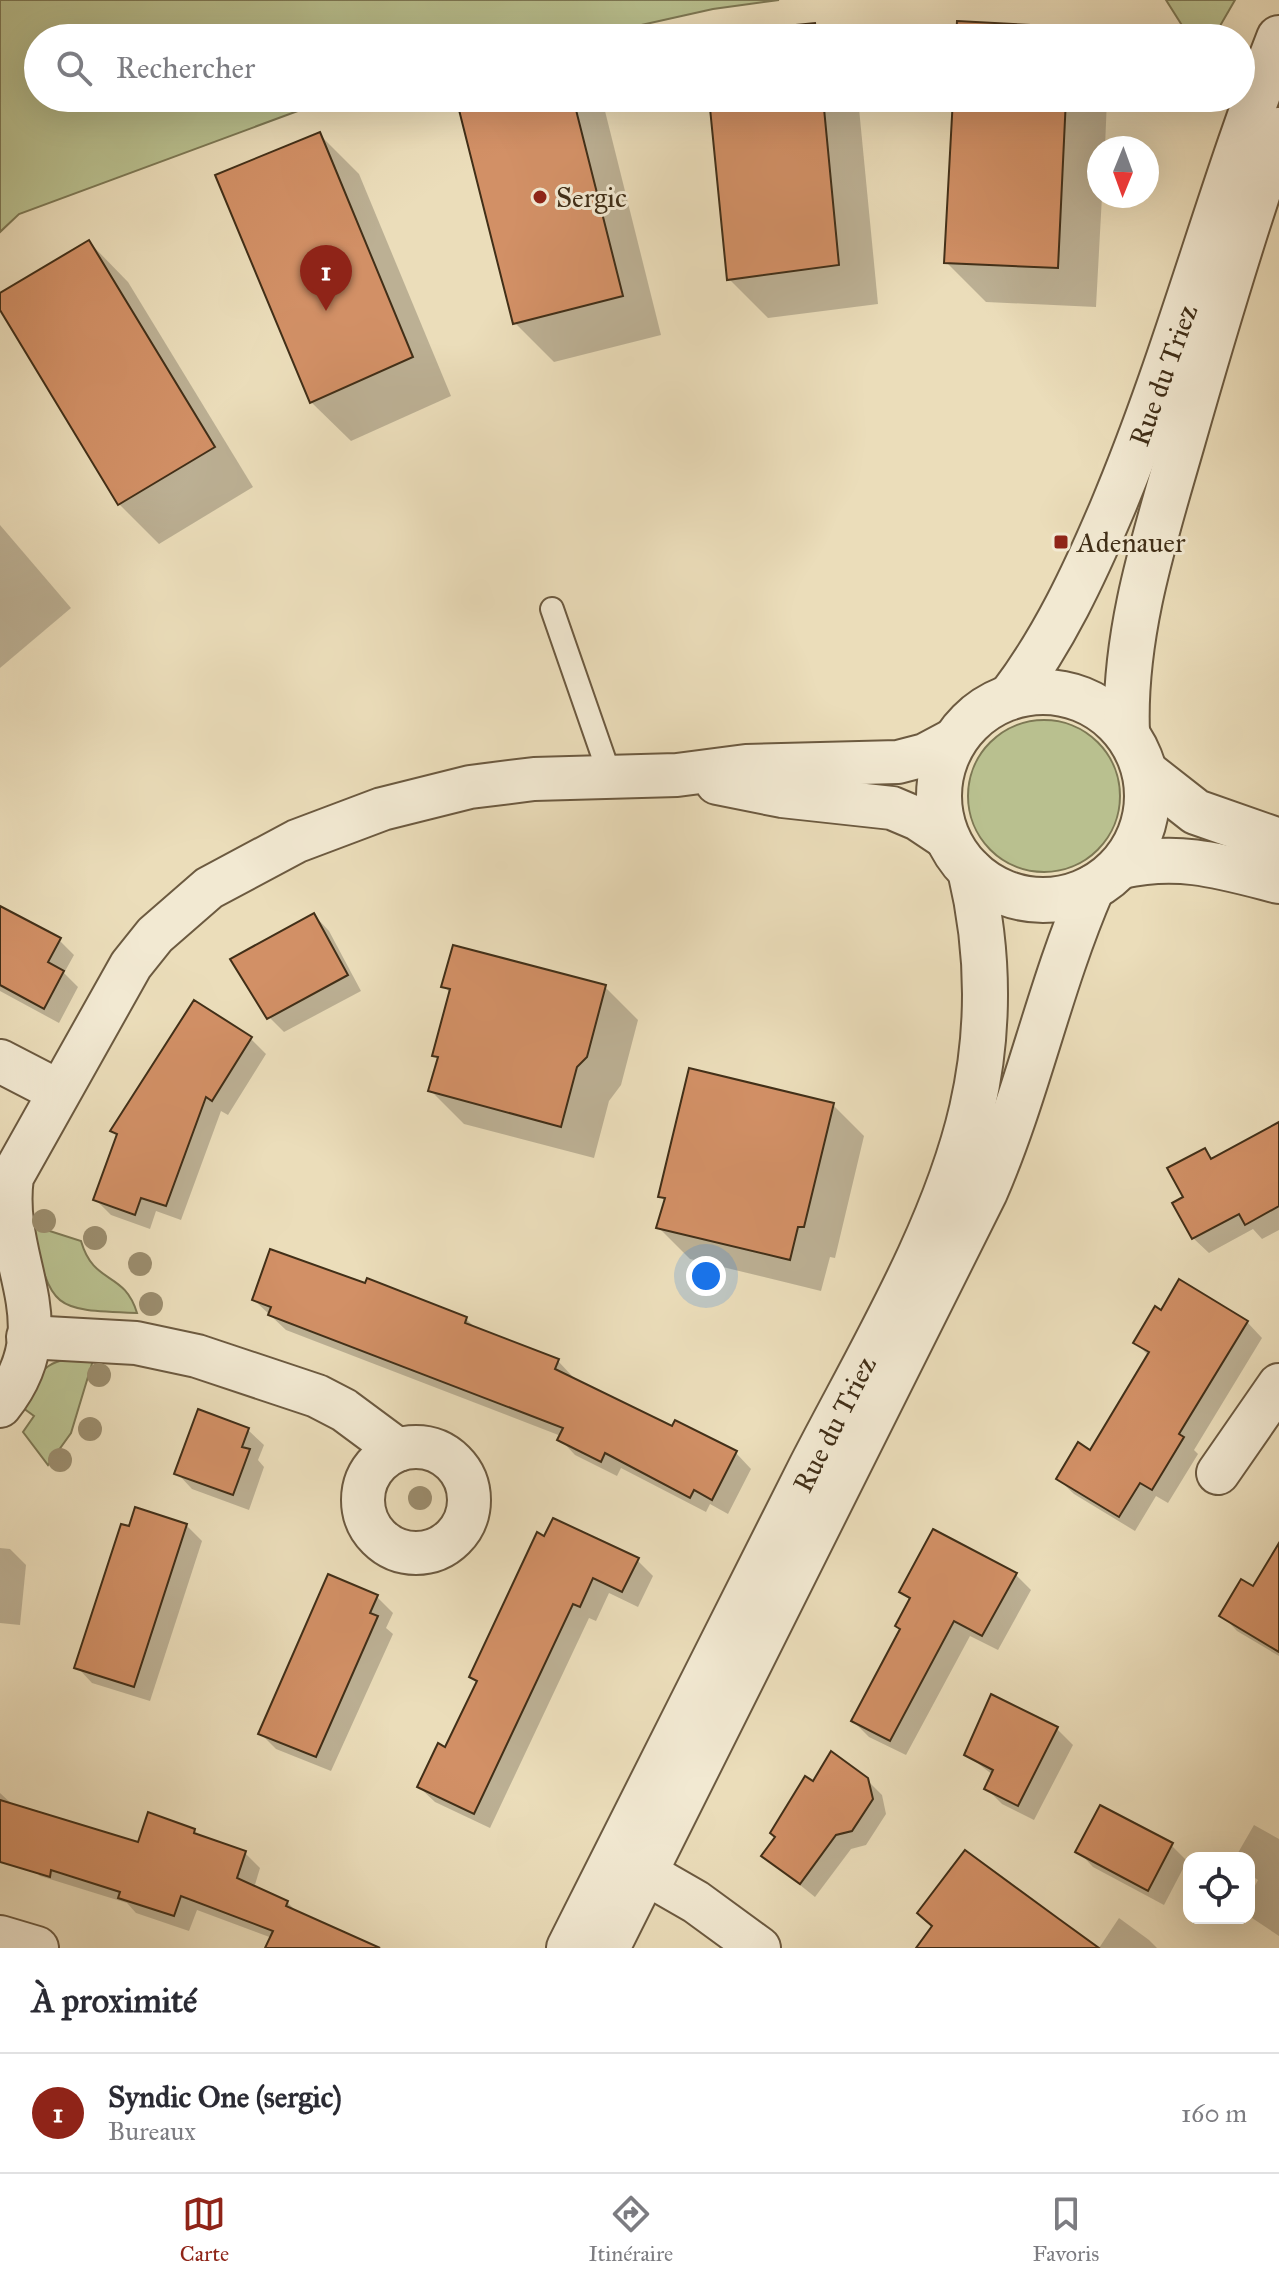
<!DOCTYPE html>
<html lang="fr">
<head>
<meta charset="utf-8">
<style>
  :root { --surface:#fff; --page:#f7f7f7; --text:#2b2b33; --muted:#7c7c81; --line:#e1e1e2; --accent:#8f2418 }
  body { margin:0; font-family:"IM FELL Great Primer",serif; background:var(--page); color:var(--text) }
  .controls { position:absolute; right:24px; bottom:24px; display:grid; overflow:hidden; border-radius:16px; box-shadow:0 8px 32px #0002 }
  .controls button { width:72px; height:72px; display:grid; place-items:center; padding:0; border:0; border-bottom:2px solid var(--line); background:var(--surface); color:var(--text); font:40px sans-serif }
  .compass { position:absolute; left:1087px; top:136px; width:72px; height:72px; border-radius:50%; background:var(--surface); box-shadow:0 8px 32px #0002; rotate:181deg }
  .you { position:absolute; left:706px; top:1276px; width:28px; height:28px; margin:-20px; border:6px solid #fff; border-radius:50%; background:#1a73e8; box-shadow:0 0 0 12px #1a73e833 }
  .badge { display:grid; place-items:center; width:52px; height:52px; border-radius:50%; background:var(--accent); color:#fff; font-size:26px; font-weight:700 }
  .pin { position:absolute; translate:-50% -66px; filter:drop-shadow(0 2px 4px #0008) }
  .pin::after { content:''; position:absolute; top:42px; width:28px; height:24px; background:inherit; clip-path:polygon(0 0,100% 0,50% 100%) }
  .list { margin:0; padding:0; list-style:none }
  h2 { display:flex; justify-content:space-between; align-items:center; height:104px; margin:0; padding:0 32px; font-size:34px }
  h2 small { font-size:26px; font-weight:400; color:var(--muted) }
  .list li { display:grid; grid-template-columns:52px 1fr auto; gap:24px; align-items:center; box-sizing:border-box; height:120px; padding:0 32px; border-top:2px solid var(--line) }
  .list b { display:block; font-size:30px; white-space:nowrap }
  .list p { margin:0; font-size:26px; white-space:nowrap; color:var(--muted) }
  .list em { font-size:26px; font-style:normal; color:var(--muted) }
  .icon { flex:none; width:44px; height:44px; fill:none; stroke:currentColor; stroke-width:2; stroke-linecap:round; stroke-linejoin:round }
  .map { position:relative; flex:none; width:1279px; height:1948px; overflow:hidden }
  .search { position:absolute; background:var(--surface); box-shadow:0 8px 32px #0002; left:24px; right:24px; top:24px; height:88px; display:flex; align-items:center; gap:20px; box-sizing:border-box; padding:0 28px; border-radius:44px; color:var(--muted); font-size:30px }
  .sheet { height:224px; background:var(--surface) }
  nav { display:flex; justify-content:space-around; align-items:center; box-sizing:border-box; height:112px; border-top:2px solid var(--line); background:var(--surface); font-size:22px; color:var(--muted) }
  nav a { display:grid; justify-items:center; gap:4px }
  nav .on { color:var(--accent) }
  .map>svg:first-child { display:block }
  .green { fill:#b9c08f; stroke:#7d7854; stroke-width:2 }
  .shadow { fill:#0003 }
  .building { fill:#d29066; stroke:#412f18; stroke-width:2 }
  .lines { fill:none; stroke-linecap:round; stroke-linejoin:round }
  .service-casing { stroke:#6c5a40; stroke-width:26 }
  .minor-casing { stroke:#6c5a40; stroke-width:46 }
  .tertiary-casing { stroke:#6c5a40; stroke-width:48 }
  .service { stroke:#f2e9d2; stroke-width:22 }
  .minor { stroke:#f2e9d2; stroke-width:42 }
  .tertiary { stroke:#f2e9d2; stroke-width:44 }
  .tree { fill:#9b8d6e }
  .poi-dot { fill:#8f2418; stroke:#f2e9d2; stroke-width:3 }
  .labels { text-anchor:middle; stroke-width:6; stroke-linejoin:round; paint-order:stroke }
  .poi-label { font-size:28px; fill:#412f18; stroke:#f2e9d2; text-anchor:start }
  .street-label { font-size:28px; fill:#412f18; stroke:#f2e9d2 }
</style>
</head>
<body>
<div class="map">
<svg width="1279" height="1948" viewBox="0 0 1279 1948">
  <rect width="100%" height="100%" fill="#ebddba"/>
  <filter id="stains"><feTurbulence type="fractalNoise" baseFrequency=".0025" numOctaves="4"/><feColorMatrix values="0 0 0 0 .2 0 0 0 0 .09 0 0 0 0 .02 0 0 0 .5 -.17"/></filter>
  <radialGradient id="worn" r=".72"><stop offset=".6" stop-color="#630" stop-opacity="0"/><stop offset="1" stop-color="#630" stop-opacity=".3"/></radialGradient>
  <g class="green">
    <polygon points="0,0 779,0 713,9 583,38 38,38 38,98 333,98 19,214 0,232"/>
    <polygon points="1166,0 1235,0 1213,38 1190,38"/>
    <circle cx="1044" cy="796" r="76"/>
    <path d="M 31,1225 L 81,1241 C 94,1286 124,1270 137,1313 C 51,1310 52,1310 31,1225 Z"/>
    <path d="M 94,1357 L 71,1433 L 48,1465 L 23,1432 L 34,1416 L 19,1405 C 43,1366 46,1358 94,1357 Z"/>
  </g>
  <g class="shadow">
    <polygon points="815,25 828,38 705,38"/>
    <polygon points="1069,29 1078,38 958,38"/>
    <polygon points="458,98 598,98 603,103 661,335 554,362 515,323"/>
    <polygon points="711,98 858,98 878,304 768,318 729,279"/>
    <polygon points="955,98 1107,98 1105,148 1099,148 1099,196 1102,196 1096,307 986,302 946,262"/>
    <polygon points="319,134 359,174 451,396 351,441 311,402"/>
    <polygon points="89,242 128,282 253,487 159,544 119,504 0,306 0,296"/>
    <polygon points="0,525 71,608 0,668"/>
    <polygon points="0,909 59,940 74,955 64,973 78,987 59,1023 0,991"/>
    <polygon points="314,915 329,931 361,991 284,1032 269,1017"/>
    <polygon points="444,986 605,987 638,1020 621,1085 609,1101 594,1158 464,1124 431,1091 439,1060 434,1055 451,994"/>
    <polygon points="194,1002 251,1039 266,1054 228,1115 221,1111 181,1220 156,1211 150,1229 111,1215 96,1200 118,1137 113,1131"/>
    <polygon points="833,1105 864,1136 835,1258 830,1257 821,1291 690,1259 659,1228 666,1202 660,1196"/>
    <polygon points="1279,1124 1279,1230 1262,1239 1253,1229 1209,1253 1193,1238 1186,1198 1205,1150 1214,1160"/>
    <polygon points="254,1300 466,1319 477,1329 558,1361 573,1377 572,1380 673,1429 736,1453 751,1469 728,1514 710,1504 706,1512 621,1468 617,1476 575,1455 560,1439 561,1436 286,1330"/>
    <polygon points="1247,1322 1262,1338 1194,1450 1198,1454 1168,1503 1156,1496 1135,1531 1074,1494 1058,1479 1091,1453 1149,1356 1135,1342"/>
    <polygon points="248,1430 264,1445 258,1460 264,1467 249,1510 192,1489 177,1473"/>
    <polygon points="186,1525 202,1541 150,1701 92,1683 77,1667"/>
    <polygon points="538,1535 637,1560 653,1576 638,1607 609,1593 596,1621 589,1618 490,1828 435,1802 419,1787 446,1749 478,1684 471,1677"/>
    <polygon points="1279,1547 1279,1656 1237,1631 1222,1615 1254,1588"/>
    <polygon points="0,1548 10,1549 26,1565 20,1625 0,1623"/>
    <polygon points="1015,1574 1031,1590 998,1650 970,1636 906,1755 869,1737 853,1721 902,1630 911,1601 902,1591"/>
    <polygon points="329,1577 377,1597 393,1613 386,1628 393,1634 331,1771 276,1749 260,1733"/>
    <polygon points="992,1697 1057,1729 1073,1745 1034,1820 1002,1804 986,1788 993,1775 967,1755"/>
    <polygon points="867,1780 882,1795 886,1814 866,1845 851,1849 815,1897 764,1856 814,1783"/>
    <polygon points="0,1793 15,1807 139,1845 150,1815 245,1853 260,1868 254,1888 287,1902 299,1914 376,1948 267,1948 272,1938 197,1910 189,1931 136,1913 127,1903 40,1876 25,1861 0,1853"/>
    <polygon points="1254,1825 1279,1839 1279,1936 1249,1916 1249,1897 1258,1880 1249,1874 1249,1858 1235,1858"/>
    <polygon points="1171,1845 1187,1861 1164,1905 1093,1867 1078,1851"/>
    <polygon points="1119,1918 1149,1940 1157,1948 1099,1948"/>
  </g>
  <g class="building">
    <polygon points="957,21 1070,27 1069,38 956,38"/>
    <polygon points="815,23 817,38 703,38 702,34"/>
    <polygon points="456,98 573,98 623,296 513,324"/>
    <polygon points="709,98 823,98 839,265 727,280"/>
    <polygon points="953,98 1066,98 1058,268 944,263"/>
    <polygon points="320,132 413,357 310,403 215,175"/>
    <polygon points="89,240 215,447 118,505 0,310 0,293"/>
    <polygon points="0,906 61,938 48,962 64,971 44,1009 0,985"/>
    <polygon points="314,913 348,975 267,1019 230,959"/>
    <polygon points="453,945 606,985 587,1057 577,1067 561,1127 428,1091 438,1057 432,1056 450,989 441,987"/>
    <polygon points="194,1000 252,1037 212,1101 206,1097 166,1206 141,1198 135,1215 93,1200 117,1134 110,1131"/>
    <polygon points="689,1068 834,1103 804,1227 798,1227 790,1260 656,1228 665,1198 658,1197"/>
    <polygon points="1279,1122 1279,1206 1245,1225 1239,1214 1192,1239 1172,1203 1183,1197 1167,1168 1205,1148 1211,1159"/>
    <polygon points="270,1249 365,1283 367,1278 467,1317 465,1323 559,1359 555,1369 672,1426 675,1420 737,1451 712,1500 694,1490 690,1498 605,1453 601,1462 557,1440 563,1428 268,1315 271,1307 252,1300"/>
    <polygon points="1179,1279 1248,1321 1179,1434 1184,1437 1152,1490 1140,1483 1119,1517 1056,1479 1078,1442 1090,1450 1149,1352 1133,1343 1155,1306 1161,1310"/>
    <polygon points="198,1409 249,1428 242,1447 250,1449 233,1495 174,1474"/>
    <polygon points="135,1507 187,1524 134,1687 74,1668 121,1524 129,1526"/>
    <polygon points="553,1518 639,1558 622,1592 593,1578 580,1607 573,1604 474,1814 417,1787 438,1743 445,1747 477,1681 469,1677 537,1532 544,1536"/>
    <polygon points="933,1529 1017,1573 982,1636 954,1621 890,1741 851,1721 900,1629 895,1626 910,1598 899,1592"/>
    <polygon points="1279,1543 1279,1652 1219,1616 1241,1579 1253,1586"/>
    <polygon points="328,1574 378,1595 370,1613 378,1616 316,1757 258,1734"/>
    <polygon points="991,1694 1058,1727 1018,1806 984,1789 993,1770 964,1755"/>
    <polygon points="831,1751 868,1778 873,1799 852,1831 836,1835 800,1884 761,1856 775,1837 770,1833 805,1776 813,1781"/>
    <polygon points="0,1800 138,1842 148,1812 195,1829 194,1833 246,1851 237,1878 288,1901 286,1906 380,1948 265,1948 273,1931 181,1896 174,1916 118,1898 120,1892 51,1870 50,1877 0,1862"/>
    <polygon points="1100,1805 1173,1843 1148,1891 1075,1852"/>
    <polygon points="965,1850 1059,1919 1099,1948 916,1948 932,1926 917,1913"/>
  </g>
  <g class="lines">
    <g class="service-casing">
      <polyline id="service" points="552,609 610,776"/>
    </g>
    <g class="minor-casing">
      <g id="minor">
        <polyline points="717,783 782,796 892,808 918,819 948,839"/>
        <polyline points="0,1061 58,1091"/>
        <polyline points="28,1337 136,1343 197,1356 317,1396 344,1410 398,1450"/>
        <path d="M 0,1406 C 66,1323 0,1264 12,1177 L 131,965 L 155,935 L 209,888 L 297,841 L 382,809 L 470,787 L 534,779 L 677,775 L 746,766 L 898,762 L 925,755 L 955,739"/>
        <circle cx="416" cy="1500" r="53"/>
        <polyline points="1218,1473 1279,1385"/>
        <polyline points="616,1856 696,1902 759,1948"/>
        <polyline points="0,1937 37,1948"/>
      </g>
    </g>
    <g class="tertiary-casing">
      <g id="tertiary">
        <circle cx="1043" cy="796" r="104"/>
        <path d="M 1011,696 C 1054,639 1084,575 1112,509 C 1177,355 1218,193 1279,38"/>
        <path d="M 1127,733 C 1123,634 1155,537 1182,443 C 1212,338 1243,233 1279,130"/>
        <polyline points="1145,772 1196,812 1279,841"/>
        <path d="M 1121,866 C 1180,853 1221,866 1279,881"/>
        <path d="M 569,1948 C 650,1788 730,1627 811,1467 C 868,1356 944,1231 972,1109 C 990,1030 989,949 970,870"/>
        <path d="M 607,1948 L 985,1192 C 1028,1093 1049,987 1092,888"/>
      </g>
    </g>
    <use href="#service" class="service"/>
    <use href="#minor" class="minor"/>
    <use href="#tertiary" class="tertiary"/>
  </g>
  <g class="tree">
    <circle cx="44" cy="1221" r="12"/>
    <circle cx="95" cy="1238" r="12"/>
    <circle cx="140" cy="1264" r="12"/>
    <circle cx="151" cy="1304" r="12"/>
    <circle cx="99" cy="1375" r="12"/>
    <circle cx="90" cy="1429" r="12"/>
    <circle cx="60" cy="1460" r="12"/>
    <circle cx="420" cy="1498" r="12"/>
  </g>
  <g class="poi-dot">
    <circle cx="540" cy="197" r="8"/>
    <rect x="1053" y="534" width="16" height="16" rx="4"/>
  </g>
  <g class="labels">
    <g class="poi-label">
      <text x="556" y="207">Sergic</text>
      <text x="1077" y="552">Adenauer</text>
    </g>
    <g class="street-label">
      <text transform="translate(1163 375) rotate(-70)" y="10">Rue du Triez</text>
      <text transform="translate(834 1424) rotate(-63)" y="10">Rue du Triez</text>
    </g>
  </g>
  <rect width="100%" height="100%" filter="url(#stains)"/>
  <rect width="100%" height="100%" fill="url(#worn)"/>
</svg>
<div class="controls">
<button><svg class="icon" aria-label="locate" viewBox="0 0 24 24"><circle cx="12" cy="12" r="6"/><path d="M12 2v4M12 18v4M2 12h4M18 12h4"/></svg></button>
</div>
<svg class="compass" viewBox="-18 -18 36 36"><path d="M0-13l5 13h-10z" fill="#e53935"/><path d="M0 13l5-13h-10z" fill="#7c7c81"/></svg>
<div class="you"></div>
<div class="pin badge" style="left:326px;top:311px">1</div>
<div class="search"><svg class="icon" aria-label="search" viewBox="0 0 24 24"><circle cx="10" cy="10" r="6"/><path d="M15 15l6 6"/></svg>Rechercher</div>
</div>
<section class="sheet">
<h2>À proximité<small></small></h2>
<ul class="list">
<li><span class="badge">1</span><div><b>Syndic One (sergic)</b><p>Bureaux</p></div><em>160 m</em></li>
</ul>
</section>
<nav>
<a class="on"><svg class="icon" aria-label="map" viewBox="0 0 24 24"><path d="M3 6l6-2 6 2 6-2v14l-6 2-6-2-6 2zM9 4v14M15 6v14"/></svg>Carte</a>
<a><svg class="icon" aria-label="directions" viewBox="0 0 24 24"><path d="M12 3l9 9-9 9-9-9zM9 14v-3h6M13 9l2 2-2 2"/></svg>Itinéraire</a>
<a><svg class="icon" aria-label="saved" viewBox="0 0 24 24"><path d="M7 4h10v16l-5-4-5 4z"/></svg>Favoris</a>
</nav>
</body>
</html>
